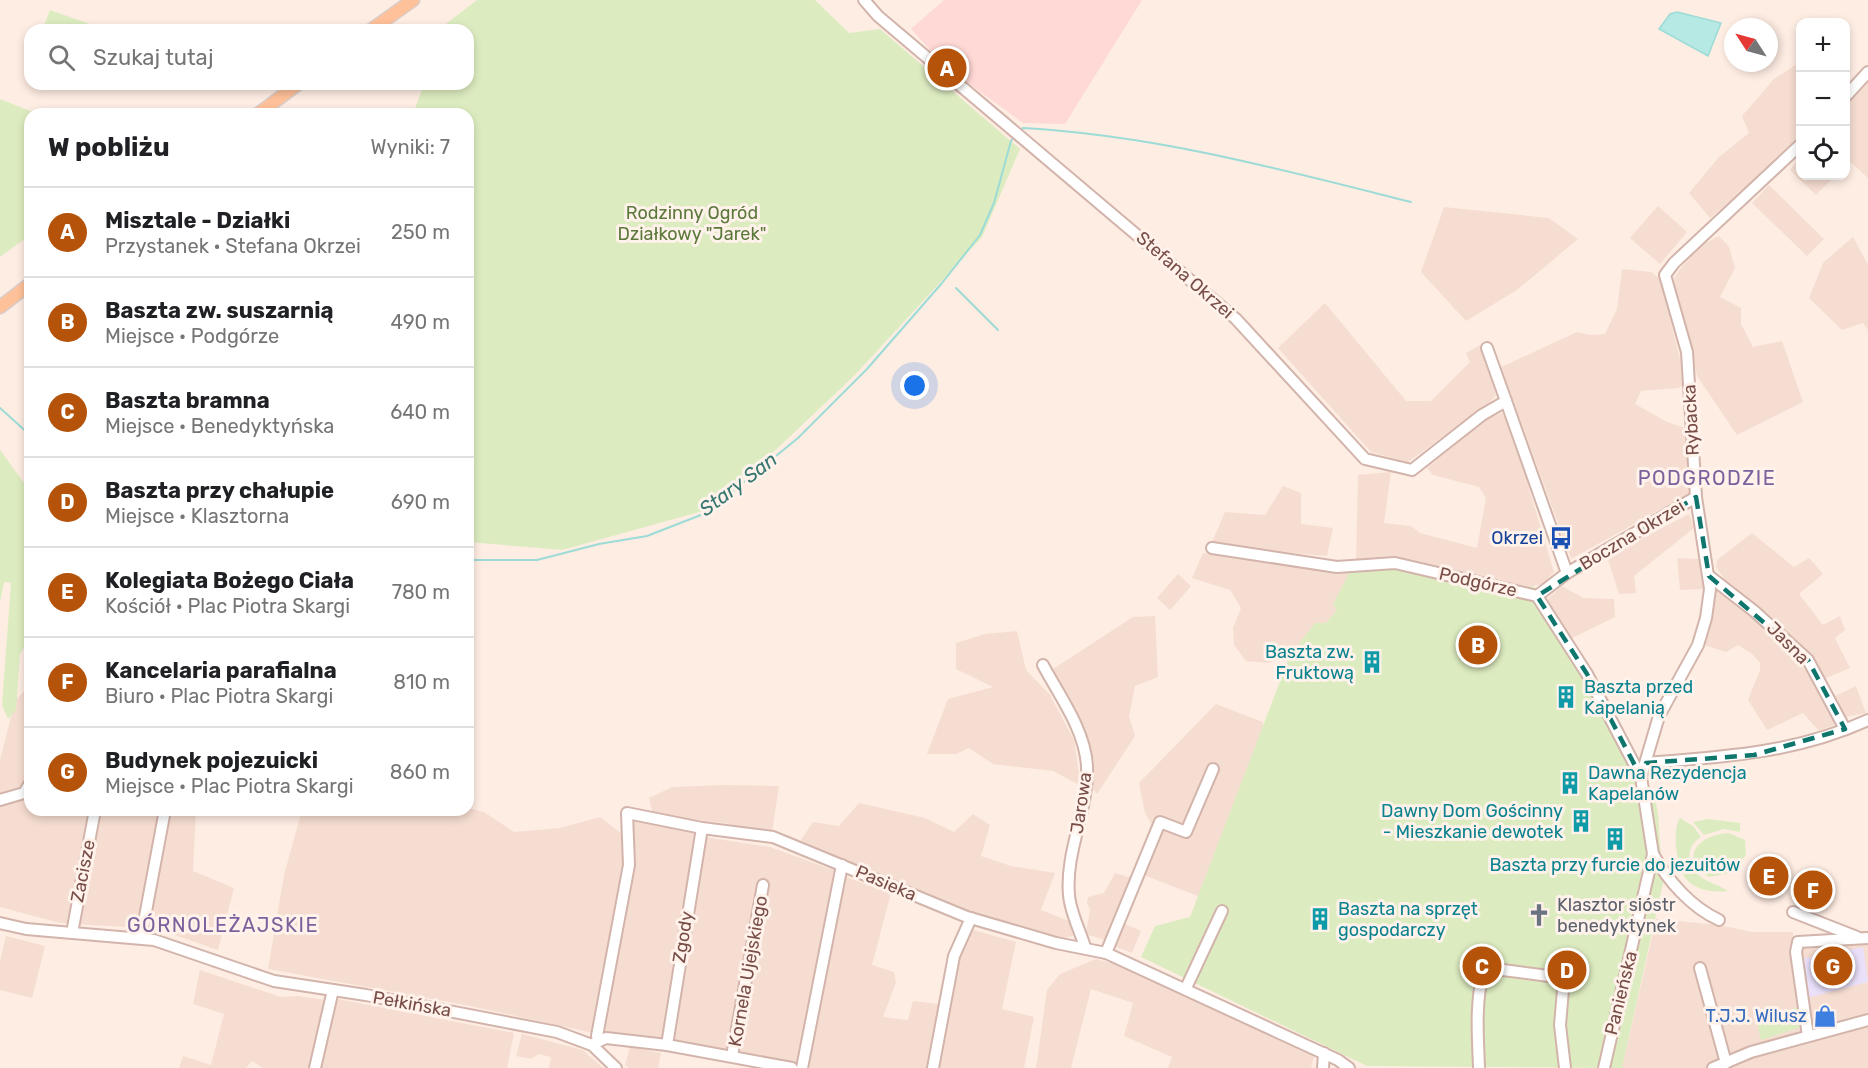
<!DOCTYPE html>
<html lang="pl">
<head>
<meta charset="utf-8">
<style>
  :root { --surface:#fff; --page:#f6f6f6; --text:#202124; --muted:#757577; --line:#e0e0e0; --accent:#b45309 }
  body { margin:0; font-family:Rubik,sans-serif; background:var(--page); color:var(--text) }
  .controls { position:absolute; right:18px; top:18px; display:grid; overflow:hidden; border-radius:12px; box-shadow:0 3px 9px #0003 }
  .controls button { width:54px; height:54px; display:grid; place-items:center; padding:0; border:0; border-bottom:2px solid var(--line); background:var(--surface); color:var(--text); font:30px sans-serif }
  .compass { position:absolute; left:1724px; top:18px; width:54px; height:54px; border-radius:50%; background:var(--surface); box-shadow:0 3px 9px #0003; rotate:306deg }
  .you { position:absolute; left:915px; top:386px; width:21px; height:21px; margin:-15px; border:4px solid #fff; border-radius:50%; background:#1a73e8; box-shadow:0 0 0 9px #1a73e833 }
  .badge { display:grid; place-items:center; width:39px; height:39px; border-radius:50%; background:var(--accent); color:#fff; font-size:20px; font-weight:700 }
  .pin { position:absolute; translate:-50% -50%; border:3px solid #fff; box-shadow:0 2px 6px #0006 }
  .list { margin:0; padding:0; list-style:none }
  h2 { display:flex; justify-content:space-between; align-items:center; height:78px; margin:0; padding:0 24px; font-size:26px }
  h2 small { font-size:20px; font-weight:400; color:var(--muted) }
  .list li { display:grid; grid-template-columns:39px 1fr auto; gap:18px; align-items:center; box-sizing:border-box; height:90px; padding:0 24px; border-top:2px solid var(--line) }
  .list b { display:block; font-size:22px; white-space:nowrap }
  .list p { margin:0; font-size:20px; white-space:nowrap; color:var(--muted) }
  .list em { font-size:20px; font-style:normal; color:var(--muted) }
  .icon { flex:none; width:33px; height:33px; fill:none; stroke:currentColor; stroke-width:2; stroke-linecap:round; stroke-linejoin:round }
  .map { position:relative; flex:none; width:1868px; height:1068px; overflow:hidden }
  .search { position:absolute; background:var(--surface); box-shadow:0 3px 9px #0003; left:24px; top:24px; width:450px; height:66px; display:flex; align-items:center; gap:15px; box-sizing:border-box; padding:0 21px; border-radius:18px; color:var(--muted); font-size:22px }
  .panel { position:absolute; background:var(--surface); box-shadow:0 3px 9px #0003; left:24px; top:108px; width:450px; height:708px; border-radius:18px }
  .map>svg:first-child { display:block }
  .residential { fill:#f6ddd1 }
  .commercial { fill:#ffd9d6 }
  .education { fill:#eae0fa }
  .green { fill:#ddecc0 }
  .water { fill:#b6e9e4; stroke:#9cdbd6; stroke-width:1.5 }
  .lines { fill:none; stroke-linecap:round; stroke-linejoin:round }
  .stream { stroke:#9cdbd6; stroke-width:2 }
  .minor-casing { stroke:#d2b4ab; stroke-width:14 }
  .major-casing { stroke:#d9cdcb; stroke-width:15 }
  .minor { stroke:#fff; stroke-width:10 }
  .major { stroke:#ffc199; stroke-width:12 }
  .marked { fill:none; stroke:#0f766e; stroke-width:4.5; stroke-dasharray:12 8; stroke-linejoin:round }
  .labels { text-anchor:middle; stroke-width:6; stroke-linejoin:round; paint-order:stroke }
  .park-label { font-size:18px; fill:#5c793c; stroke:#fff2eb }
  .street-label { font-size:18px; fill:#784d47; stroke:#fff2eb }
  .transit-label { font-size:18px; fill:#164399; stroke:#fff2eb; text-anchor:end }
  .culture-label { font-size:18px; fill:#0d838f; stroke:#fff2eb; text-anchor:start }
  .worship-label { font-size:18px; fill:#5b616d; stroke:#fff2eb; text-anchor:start }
  .shop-label { font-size:18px; fill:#366cbe; stroke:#fff2eb; text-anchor:end }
  .neighbourhood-label { font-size:20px; letter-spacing:1.5px; fill:#7b629c; stroke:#fff2eb }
  .water-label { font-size:20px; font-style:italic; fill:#377772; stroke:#fff2eb }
</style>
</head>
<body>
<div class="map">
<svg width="1868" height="1068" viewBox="0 0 1868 1068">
  <rect width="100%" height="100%" fill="#feede3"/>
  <g class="residential">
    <polygon points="1800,62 1800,135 1775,164 1710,218 1689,193 1719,157 1749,133 1742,116 1774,79"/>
    <polygon points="1868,81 1868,178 1846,158 1846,105"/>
    <polygon points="1800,157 1800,176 1830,176 1832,179 1816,195 1790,170"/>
    <polygon points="1769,185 1824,239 1807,256 1752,203"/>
    <polygon points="1658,206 1687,232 1660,264 1630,238"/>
    <polygon points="1444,207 1549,218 1578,239 1517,290 1466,321 1421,272"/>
    <polygon points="1719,236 1729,247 1735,268 1720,297 1741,308 1741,324 1753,347 1782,341 1803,402 1737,435 1697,376 1685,321 1676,300 1674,278 1681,268 1700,246"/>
    <polygon points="1853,237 1868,265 1868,330 1863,323 1842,330 1809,298 1823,263"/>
    <polygon points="1622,269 1651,272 1660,279 1686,383 1679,388 1641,391 1635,404 1667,422 1685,428 1690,493 1571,559 1501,367 1577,332 1590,335 1605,334 1617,309"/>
    <polygon points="1325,303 1406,401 1431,401 1470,362 1466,353 1480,345 1496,395 1489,403 1408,462 1371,452 1278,348"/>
    <polygon points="1502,413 1513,435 1554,572 1543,584 1524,588 1388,559 1356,560 1358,475 1391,472 1384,523 1411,526 1420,533 1477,548 1486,498 1479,487 1433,475 1427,468 1485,419"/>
    <polygon points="1283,486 1301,493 1301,524 1333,528 1327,556 1215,546 1212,542 1225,512 1265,515"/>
    <polygon points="1689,514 1694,528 1634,576 1636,593 1619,594 1607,556"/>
    <polygon points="1752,533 1794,567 1809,558 1823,574 1799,594 1823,625 1840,616 1845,630 1835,638 1850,668 1824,679 1814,660 1756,605 1727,583 1716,567 1717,560"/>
    <polygon points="1203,553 1328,572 1357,566 1333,604 1337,610 1326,623 1315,623 1290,655 1268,663 1246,661 1234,645 1233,628 1241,608 1230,590 1192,578"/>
    <polygon points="1677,558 1700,559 1703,563 1704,589 1680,590"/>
    <polygon points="1178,574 1191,586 1170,610 1157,598"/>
    <polygon points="1562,586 1583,598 1614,599 1615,617 1570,639 1547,599"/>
    <polygon points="1716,589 1725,591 1739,602 1813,678 1837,724 1819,731 1803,713 1767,730 1748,700 1760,670 1760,663 1752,654 1738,645 1726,652 1704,645"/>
    <polygon points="1155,616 1158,677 1135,686 1129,717 1135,736 1097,794 1090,785 1090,766 1050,671 1133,617"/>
    <polygon points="1017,631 1026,670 1050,695 1074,740 1081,786 1053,771 993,764 969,748 956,754 927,754 948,699 993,687 956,669 956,643 985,634"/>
    <polygon points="30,685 30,810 196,810 193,871 234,888 218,950 157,929 60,923 0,907 0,760 15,701"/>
    <polygon points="1856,686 1866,713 1846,717 1835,696"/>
    <polygon points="1216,704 1263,722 1264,792 1231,909 1141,874 1153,827 1145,813 1139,783"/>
    <polygon points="726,785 779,786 772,833 724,823 653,815 649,798 672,787"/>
    <polygon points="859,803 925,818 954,832 973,814 990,825 981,856 1011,866 1055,873 1041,910 1069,921 1073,936 1063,938 1000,923 807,846 801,840 813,822 839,826"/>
    <polygon points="468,808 484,812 514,832 560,828 600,817 622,834 625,840 626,869 593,1033 470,1006 268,969 284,875 302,810 468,810"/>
    <polygon points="633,819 696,833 664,1042 602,1032 619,939 632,883 630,844"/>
    <polygon points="704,837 770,847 836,871 798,1065 731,1051 673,1043"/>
    <polygon points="1115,873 1132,878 1108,941 1086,934 1090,909 1087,904 1088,897 1104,893"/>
    <polygon points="846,877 891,893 872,965 894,972 896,982 883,1017 908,1020 913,1001 939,1004 929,1068 806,1068 838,901"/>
    <polygon points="1656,919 1719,925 1752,932 1793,932 1794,946 1868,939 1868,1068 1622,1068"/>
    <polygon points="1120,922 1141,931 1132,953 1111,945"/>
    <polygon points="970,929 1016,942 1002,1009 1034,1017 1024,1068 936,1068 962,944"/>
    <polygon points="6,936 45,946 32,998 0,990 0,961"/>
    <polygon points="1096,959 1122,966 1315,1053 1311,1068 1168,1068 1172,1057 1124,1036 1133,1003 1091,989 1071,1068 1036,1068 1047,990 1060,974"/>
    <polygon points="200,970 281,997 298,996 326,1000 310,1068 263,1068 252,1061 246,1068 179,1068 183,1056 211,1065 224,1014 193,1004"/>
    <polygon points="338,999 514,1033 507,1068 319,1068"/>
    <polygon points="522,1034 583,1050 603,1068 549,1068 551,1057 539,1054 531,1059 516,1056"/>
    <polygon points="630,1047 661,1053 658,1068 629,1068 625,1065"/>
  </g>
  <polygon class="commercial" points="944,0 1142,0 1065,124 1023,123 946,67 911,29"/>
  <polygon class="education" points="1863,947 1868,982 1807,998 1802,959"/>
  <g class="green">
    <polygon points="477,0 815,0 849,33 880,29 1020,149 982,237 854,376 761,464 703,511 562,550 468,542 468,114 413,114 424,84 468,84 468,30 438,30"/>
    <polygon points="50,10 107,30 54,30 44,26"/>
    <polygon points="0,99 38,114 30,114 30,235 0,257"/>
    <polygon points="0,450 30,491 30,637 20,654 16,710 8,719 2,705 11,583 4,582 0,603"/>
    <path d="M 1388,559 L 1524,588 L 1533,586 L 1547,599 C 1584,664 1628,729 1654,798 C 1663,820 1655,844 1666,870 L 1622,1068 L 1367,1066 L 1141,957 L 1155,926 L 1190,917 L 1290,655 L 1315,623 L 1326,623 L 1337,610 L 1333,604 L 1356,560 Z"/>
    <path d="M 1680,818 L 1693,826 L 1701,837 C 1684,847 1687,867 1702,878 C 1710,883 1719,885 1728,891 C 1716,893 1696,890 1688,881 C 1677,870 1671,831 1680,818 Z"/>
    <polygon points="1708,819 1740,823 1740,832 1724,829 1704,835 1693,822"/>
    <path d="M 1729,833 L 1745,840 L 1746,855 L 1730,873 L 1709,877 C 1677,857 1700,834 1729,833 Z"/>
    <polygon points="1799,1007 1802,1027 1761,1040 1756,1019"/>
  </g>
  <polygon class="water" points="1677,12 1721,23 1708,56 1659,29 1670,14"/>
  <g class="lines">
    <g class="stream">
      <path d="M 1020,131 L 1023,128 C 1154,135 1284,170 1411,202"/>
      <polyline points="956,288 998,330"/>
      <polyline points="0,408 30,435"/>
      <polyline points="468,560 537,560 599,544 647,536 706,513 798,438 867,369 942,283 980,235 994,203 1011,141 1014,137"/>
    </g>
    <g class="minor-casing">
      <g id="minor">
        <polyline points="864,0 878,16 1236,319 1365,459 1412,470 1482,415 1506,401 1567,573"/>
        <polyline points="1846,96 1868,72"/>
        <polyline points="1487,348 1506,401"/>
        <polyline points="1212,548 1337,567 1395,563 1537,596 1587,674 1641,777"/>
        <polyline points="1709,576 1754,611 1808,660 1845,729"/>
        <polyline points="1537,596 1567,573 1696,497"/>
        <path d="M 1043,665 C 1060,697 1085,730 1087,766 C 1089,809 1065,851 1069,895 C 1070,911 1080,931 1085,947"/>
        <path d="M 1646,763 C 1724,757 1796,753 1868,720"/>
        <polyline points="0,800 24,793 30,783"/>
        <path d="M 1653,854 C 1668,881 1691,907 1719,920"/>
        <polyline points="1793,912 1857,937"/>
        <polyline points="0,923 26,929 154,940 274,981 366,995 557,1032 592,1045 616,1068"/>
        <polyline points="72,933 95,810"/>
        <polyline points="141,938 165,810"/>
        <polyline points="1106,953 1160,822 1186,832 1213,769"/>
        <polyline points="1700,968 1726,1063"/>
        <polyline points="1186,988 1222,911"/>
        <polyline points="1808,1036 1796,952 1798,942 1868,938"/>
        <polyline points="598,1040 597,1036 629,865 627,813 702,828 773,837 967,917 1056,943 1106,953 1338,1060 1349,1068"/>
        <polyline points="593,1044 606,1038 667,1045 792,1068"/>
        <polyline points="667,1045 702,828"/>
        <polyline points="732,1056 763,885"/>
        <polyline points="315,1068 333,990"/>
        <polyline points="802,1068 842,865"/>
        <polyline points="933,1068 954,956 971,918"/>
        <polyline points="1323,1068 1324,1053"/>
        <path d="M 1479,1068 C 1478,1037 1475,1004 1483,974 L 1503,970 L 1564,978 L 1560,1025 L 1565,1068"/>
        <polyline points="1604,1068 1653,854 1641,777 1659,716 1698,645 1706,618 1710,589 1696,497 1687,352 1665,275 1674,263 1800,145"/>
        <polyline points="1713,1068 1751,1052 1868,1020"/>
      </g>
    </g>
    <g class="major-casing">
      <g id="major">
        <polyline points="371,30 413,0"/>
        <polyline points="258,114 298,84"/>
        <polyline points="0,307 30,284"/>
      </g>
    </g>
    <use href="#minor" class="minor"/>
    <use href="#major" class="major"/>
  </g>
  <path class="marked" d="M 1696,497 L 1709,576 L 1808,660 L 1845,729 L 1754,755 L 1646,763 L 1641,777 L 1587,674 L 1537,596 Z"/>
  <defs>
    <g id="bus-bare" transform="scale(1.8)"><path d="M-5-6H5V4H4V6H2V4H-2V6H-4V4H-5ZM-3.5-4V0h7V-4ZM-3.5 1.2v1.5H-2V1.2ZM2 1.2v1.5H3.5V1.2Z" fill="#1a4fb4" stroke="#fff2eb" stroke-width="2.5" paint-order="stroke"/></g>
    <g id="building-bare" transform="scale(1.8)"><path d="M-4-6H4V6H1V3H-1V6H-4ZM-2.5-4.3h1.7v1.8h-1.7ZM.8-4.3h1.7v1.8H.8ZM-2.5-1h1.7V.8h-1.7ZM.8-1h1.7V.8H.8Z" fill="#0f9aa8" stroke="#fff2eb" stroke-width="2.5" paint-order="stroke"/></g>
    <g id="church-bare" transform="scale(1.8)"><path d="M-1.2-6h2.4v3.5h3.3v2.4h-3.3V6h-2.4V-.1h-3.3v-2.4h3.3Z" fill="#6b7280" stroke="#fff2eb" stroke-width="2.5" paint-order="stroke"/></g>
    <g id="shop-bare" transform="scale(1.8)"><path d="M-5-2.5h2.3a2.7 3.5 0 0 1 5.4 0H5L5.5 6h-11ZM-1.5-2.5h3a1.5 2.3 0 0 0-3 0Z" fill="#3f7fe0" stroke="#fff2eb" stroke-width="2.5" paint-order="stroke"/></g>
  </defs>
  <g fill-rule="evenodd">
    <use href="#bus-bare" x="1561" y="538"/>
    <use href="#building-bare" x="1372" y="662"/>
    <use href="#building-bare" x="1566" y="697"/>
    <use href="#building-bare" x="1570" y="783"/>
    <use href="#building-bare" x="1581" y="821"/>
    <use href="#building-bare" x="1615" y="839"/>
    <use href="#church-bare" x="1539" y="915"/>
    <use href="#building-bare" x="1320" y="919"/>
    <use href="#shop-bare" x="1825" y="1016"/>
  </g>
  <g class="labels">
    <g class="park-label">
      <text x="692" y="219">Rodzinny Ogród<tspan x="692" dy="21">Działkowy "Jarek"</tspan></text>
    </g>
    <g class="street-label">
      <text transform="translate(1185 275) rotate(41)" y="6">Stefana Okrzei</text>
      <text transform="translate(1691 420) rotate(-93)" y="6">Rybacka</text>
      <text transform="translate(1632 535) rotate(-31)" y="6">Boczna Okrzei</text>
      <text transform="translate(1478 582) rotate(13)" y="6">Podgórze</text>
      <text transform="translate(1788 643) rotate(45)" y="6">Jasna</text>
      <text transform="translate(1081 803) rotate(-82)" y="6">Jarowa</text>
      <text transform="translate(83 871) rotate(-79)" y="6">Zacisze</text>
      <text transform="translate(886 883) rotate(23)" y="6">Pasieka</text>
      <text transform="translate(683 937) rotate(-81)" y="6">Zgody</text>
      <text transform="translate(748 971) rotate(-80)" y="6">Kornela Ujejskiego</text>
      <text transform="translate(1621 993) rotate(-76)" y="6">Panieńska</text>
      <text transform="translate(412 1004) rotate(10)" y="6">Pełkińska</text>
    </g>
    <g class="transit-label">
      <text x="1543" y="544">Okrzei</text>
    </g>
    <g class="culture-label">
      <text x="1354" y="658" text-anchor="end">Baszta zw.<tspan x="1354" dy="21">Fruktową</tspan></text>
      <text x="1584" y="693">Baszta przed<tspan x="1584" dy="21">Kapelanią</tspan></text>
      <text x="1588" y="779">Dawna Rezydencja<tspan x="1588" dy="21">Kapelanów</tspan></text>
      <text x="1563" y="817" text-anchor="end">Dawny Dom Gościnny<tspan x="1563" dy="21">- Mieszkanie dewotek</tspan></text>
      <text x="1615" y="871" text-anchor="middle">Baszta przy furcie do jezuitów</text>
      <text x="1338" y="915">Baszta na sprzęt<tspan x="1338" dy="21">gospodarczy</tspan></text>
    </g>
    <g class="worship-label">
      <text x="1557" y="911">Klasztor sióstr<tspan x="1557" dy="21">benedyktynek</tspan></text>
    </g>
    <g class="shop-label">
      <text x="1807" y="1022">T.J.J. Wilusz</text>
    </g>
    <g class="neighbourhood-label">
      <text x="1707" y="485">PODGRODZIE</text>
      <text x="223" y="932">GÓRNOLEŻAJSKIE</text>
    </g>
    <g class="water-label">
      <text transform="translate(738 484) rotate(-37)" y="7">Stary San</text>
    </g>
  </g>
</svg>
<div class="controls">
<button>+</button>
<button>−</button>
<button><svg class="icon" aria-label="locate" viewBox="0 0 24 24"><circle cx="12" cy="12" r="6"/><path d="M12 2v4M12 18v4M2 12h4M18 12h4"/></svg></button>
</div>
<svg class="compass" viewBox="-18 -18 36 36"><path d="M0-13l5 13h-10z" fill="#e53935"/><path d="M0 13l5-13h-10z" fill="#757577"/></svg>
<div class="you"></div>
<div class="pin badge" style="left:947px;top:68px">A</div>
<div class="pin badge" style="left:1478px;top:645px">B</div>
<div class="pin badge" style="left:1482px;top:966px">C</div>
<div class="pin badge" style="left:1567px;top:970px">D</div>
<div class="pin badge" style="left:1769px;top:876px">E</div>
<div class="pin badge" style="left:1813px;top:890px">F</div>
<div class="pin badge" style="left:1833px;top:966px">G</div>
<div class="search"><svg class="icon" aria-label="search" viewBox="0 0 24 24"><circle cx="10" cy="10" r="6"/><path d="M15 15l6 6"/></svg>Szukaj tutaj</div>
<section class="panel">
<h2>W pobliżu<small>Wyniki: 7</small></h2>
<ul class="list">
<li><span class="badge">A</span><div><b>Misztale - Działki</b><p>Przystanek · Stefana Okrzei</p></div><em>250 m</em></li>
<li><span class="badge">B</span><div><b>Baszta zw. suszarnią</b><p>Miejsce · Podgórze</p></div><em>490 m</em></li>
<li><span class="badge">C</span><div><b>Baszta bramna</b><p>Miejsce · Benedyktyńska</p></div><em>640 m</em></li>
<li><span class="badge">D</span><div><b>Baszta przy chałupie</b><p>Miejsce · Klasztorna</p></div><em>690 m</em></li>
<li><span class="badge">E</span><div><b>Kolegiata Bożego Ciała</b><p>Kościół · Plac Piotra Skargi</p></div><em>780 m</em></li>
<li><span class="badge">F</span><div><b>Kancelaria parafialna</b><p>Biuro · Plac Piotra Skargi</p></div><em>810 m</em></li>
<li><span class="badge">G</span><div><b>Budynek pojezuicki</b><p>Miejsce · Plac Piotra Skargi</p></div><em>860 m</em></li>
</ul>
</section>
</div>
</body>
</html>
